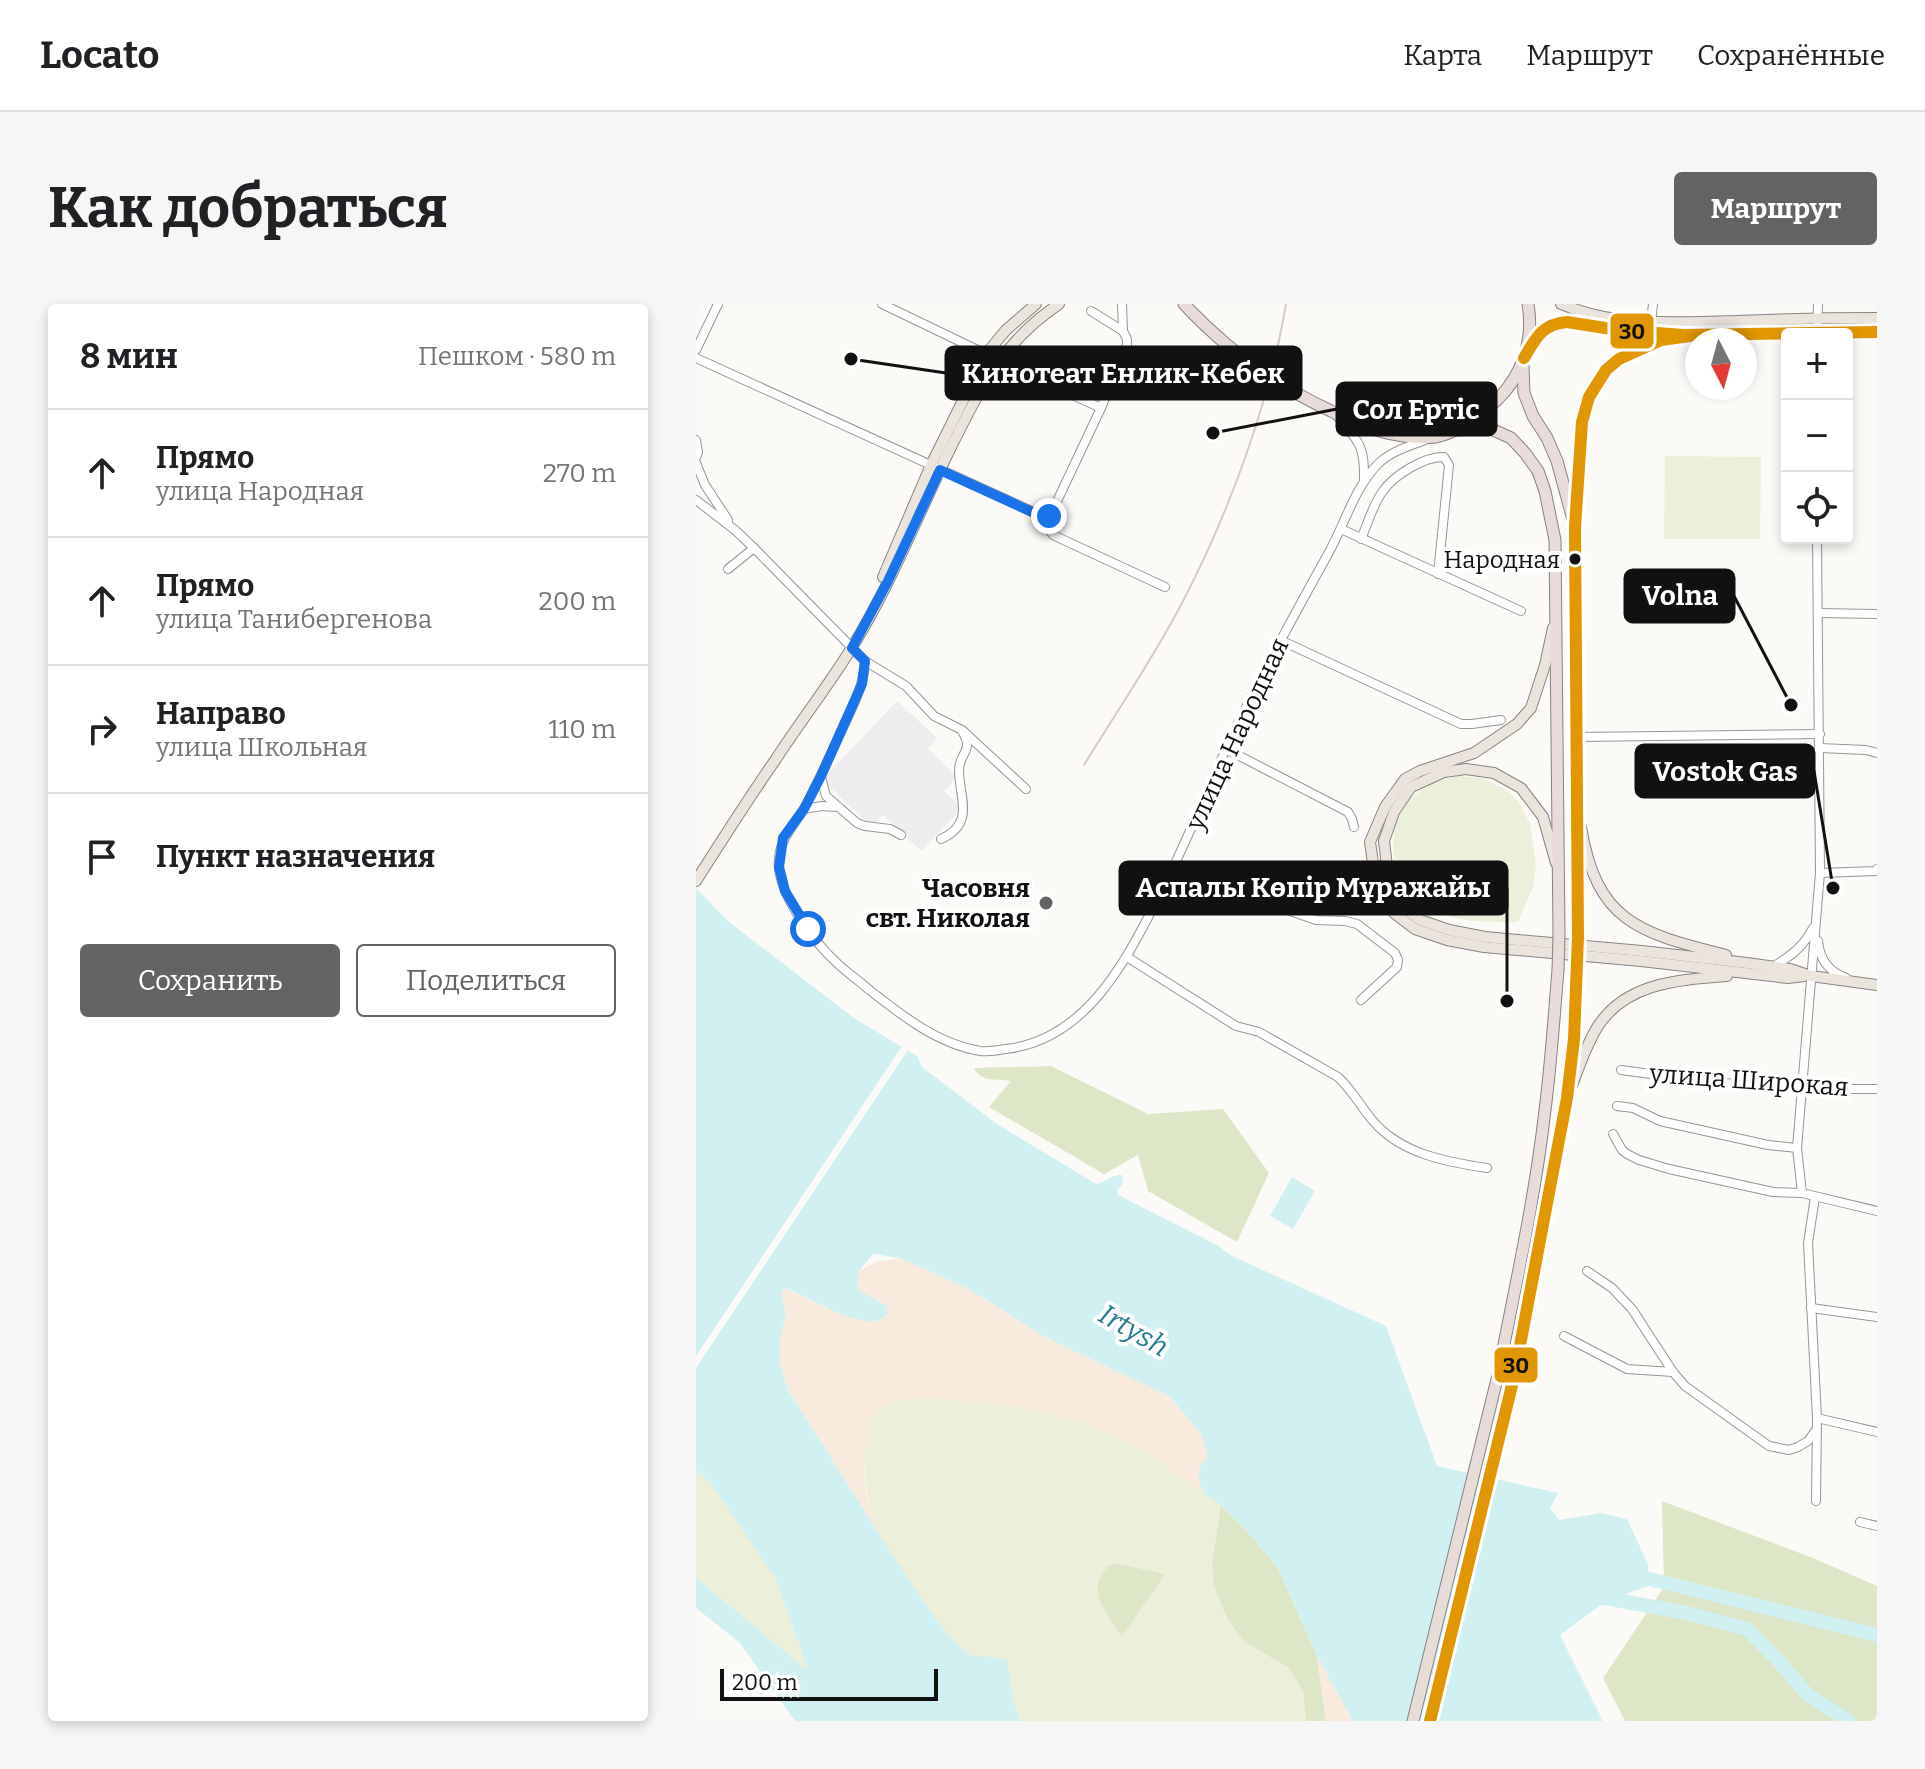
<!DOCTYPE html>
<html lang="ru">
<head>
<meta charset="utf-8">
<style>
  :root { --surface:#fff; --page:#f6f6f6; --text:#202124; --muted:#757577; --line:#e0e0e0; --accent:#636362 }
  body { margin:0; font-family:Bitter,serif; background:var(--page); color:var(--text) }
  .controls { position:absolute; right:24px; top:24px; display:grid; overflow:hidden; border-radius:8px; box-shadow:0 4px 12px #0003 }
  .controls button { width:72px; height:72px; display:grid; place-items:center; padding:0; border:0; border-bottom:2px solid var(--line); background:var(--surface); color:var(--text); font:40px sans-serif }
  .compass { position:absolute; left:989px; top:24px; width:72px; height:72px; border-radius:50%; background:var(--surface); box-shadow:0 4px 12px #0003; rotate:174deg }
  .scale { position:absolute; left:24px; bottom:20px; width:218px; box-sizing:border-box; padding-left:8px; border:4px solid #111; border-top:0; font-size:22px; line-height:28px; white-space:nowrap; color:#111; -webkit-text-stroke:6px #fff; paint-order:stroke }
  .stop { position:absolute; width:24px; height:24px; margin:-18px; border:6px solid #1a73e8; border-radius:50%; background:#fff }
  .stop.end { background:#1a73e8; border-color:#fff; box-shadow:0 2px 8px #0008 }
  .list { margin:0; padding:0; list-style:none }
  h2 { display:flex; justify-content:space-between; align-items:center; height:104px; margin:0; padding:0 32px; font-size:34px }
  h2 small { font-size:26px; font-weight:400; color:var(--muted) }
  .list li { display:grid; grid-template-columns:52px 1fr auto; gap:24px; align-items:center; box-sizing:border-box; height:128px; padding:0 32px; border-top:2px solid var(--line) }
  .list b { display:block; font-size:30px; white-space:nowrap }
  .list p { margin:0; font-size:26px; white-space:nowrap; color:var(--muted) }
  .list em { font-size:26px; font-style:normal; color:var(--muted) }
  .actions { display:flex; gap:16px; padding:24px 32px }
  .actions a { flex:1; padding:18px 0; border:2px solid var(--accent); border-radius:8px; text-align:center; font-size:28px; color:var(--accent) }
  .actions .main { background:var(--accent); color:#fff }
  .icon { flex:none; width:44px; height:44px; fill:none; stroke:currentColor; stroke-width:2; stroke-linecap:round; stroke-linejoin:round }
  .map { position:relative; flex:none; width:1181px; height:1417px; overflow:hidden; border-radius:8px }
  header { display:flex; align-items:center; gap:48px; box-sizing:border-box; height:112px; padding:0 40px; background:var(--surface); border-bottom:2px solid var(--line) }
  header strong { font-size:38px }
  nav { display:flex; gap:44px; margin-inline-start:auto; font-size:28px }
  .intro { display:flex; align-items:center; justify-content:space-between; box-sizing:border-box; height:192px; padding:0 48px }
  h1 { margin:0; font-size:56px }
  .button { padding:20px 36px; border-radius:8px; background:var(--accent); color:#fff; font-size:28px; font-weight:700 }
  main { display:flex; gap:48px; padding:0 48px }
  aside { flex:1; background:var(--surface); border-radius:8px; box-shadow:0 4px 12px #0003 }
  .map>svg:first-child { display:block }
  .industrial { fill:#eeecee }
  .green { fill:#ecefd9; fill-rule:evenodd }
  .forest { fill:#dee6c8 }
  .sand { fill:#f8ebdd }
  .water { fill:#d1f0f2 }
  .pier { fill:#fcfaf7 }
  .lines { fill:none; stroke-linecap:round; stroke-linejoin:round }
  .river { stroke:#d1f0f2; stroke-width:14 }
  .minor-casing { stroke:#979695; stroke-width:10 }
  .major-casing { stroke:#848382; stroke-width:12 }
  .highway-casing { stroke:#848382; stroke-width:13 }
  .minor { stroke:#fffefe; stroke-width:8 }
  .major { stroke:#ebe4dd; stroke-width:10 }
  .highway { stroke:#e8dcd9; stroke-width:11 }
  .rail { stroke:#d7c8cc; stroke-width:2 }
  .highway-bridge-casing { stroke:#848382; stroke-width:13; stroke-linecap:butt }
  .highway-bridge { stroke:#e8dcd9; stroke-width:11 }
  .bus-1-casing { stroke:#fff; stroke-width:18 }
  .bus-1 { stroke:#e09702; stroke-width:12 }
  .route { stroke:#1a73e8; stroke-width:10 }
  .bus-dot { fill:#111; stroke:#fff; stroke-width:3 }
  .poi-dot { fill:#636362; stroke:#fff; stroke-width:3 }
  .labels { text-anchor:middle; stroke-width:8; stroke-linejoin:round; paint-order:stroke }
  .bus-label { font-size:24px; fill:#111; stroke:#fff; text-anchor:end }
  .street-label { font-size:26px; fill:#111; stroke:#fff }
  .poi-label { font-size:26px; font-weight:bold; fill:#111; stroke:#fff; text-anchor:end }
  .water-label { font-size:28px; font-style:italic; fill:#257c8f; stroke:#fff }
  .leader { fill:none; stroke:#111; stroke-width:3 }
  .callout-dot { fill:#111; stroke:#fff; stroke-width:3 }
  .callout { fill:#111; stroke:#111; stroke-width:3 }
  .callout-label { font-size:28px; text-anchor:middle; font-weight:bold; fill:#fff }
  .line-badge { stroke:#fff; stroke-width:3 }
  .pale-badge-label { font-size:22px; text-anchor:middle; font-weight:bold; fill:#111 }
</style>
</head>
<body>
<header>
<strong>Locato</strong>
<nav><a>Карта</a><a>Маршрут</a><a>Сохранённые</a></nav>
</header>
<div class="intro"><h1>Как добраться</h1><a class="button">Маршрут</a></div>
<main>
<aside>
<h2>8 мин<small>Пешком · 580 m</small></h2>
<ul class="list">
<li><svg class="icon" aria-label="ahead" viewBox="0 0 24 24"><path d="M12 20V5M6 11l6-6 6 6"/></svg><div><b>Прямо</b><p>улица Народная</p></div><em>270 m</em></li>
<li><svg class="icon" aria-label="ahead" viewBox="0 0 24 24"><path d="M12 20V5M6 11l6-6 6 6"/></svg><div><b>Прямо</b><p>улица Танибергенова</p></div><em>200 m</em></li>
<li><svg class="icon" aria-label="right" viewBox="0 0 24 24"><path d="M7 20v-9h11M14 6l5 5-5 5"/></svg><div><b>Направо</b><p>улица Школьная</p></div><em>110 m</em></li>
<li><svg class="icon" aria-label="arrive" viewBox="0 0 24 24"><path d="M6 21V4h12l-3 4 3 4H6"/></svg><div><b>Пункт назначения</b></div></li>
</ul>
<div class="actions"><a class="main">Сохранить</a><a>Поделиться</a></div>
</aside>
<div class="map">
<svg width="1181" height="1417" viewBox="0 0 1181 1417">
  <rect width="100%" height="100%" fill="#fcfaf7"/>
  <polygon class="industrial" points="201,397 241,434 232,445 261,473 248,487 266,504 225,547 187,511 176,523 126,476"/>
  <g class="green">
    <polygon points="969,152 1065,153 1064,235 968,235"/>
    <path d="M 763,472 L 786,474 L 809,485 L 822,497 L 834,519 L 840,561 L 837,583 L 822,618 C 792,618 753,619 726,600 C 692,576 686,519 719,491 C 733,479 745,476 763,472 Z"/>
    <path d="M 236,1094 L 320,1102 L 390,1119 L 447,1146 L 525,1201 L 516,1259 L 518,1282 L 531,1314 L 550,1338 L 593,1364 L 607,1387 L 610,1417 L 325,1417 L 317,1396 L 311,1355 C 300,1354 284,1356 274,1351 C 257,1344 191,1248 182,1229 C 170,1201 156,1119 187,1101 C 200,1093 222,1095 236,1094 ZM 423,1260 L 468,1270 L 426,1331 L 405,1300 L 413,1261 Z"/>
    <polygon points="0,1165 13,1177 80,1275 114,1370 0,1274"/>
  </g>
  <g class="forest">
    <path d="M 355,762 L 452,810 L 527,805 L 573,869 L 541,938 L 452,887 L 442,851 L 408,870 L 293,803 L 315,777 C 302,775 284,778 278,764 Z"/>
    <polygon points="966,1197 1117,1254 1181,1282 1181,1417 929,1417 907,1374 968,1283"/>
    <polygon points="525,1201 552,1228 582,1264 621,1352 630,1417 610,1417 607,1387 593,1364 549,1338 531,1314 518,1282 516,1259"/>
    <path d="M 423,1260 L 469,1270 L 426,1332 C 410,1307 388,1288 413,1261 Z"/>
  </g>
  <g class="sand">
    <path d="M 204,954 L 273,985 L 349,1033 L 473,1092 L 505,1130 L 511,1148 L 511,1154 L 503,1165 L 503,1177 L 508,1190 L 447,1146 L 390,1119 L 320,1102 L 236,1094 L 204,1096 L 187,1101 L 173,1117 L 168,1166 L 171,1192 L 182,1229 L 92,1086 L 84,1060 L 84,1034 L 90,1010 L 85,989 L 89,984 C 119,998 153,1019 186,1016 L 161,985 L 163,967 L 180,958 Z"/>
    <polygon points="621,1352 657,1417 630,1417"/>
  </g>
  <g class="water">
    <path d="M 0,584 L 33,618 L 158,714 L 221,752 L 226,763 L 301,820 L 400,880 C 410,878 416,870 426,871 L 427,879 L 421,887 L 422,891 L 521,941 L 536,952 L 690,1022 L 741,1162 L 862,1189 L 854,1204 L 863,1216 L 905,1209 L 931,1215 L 952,1260 L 952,1282 L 910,1297 L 864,1331 L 907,1417 L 657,1417 L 621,1352 L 582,1264 L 552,1228 L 525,1201 L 508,1190 L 503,1177 L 503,1165 L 511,1154 L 511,1148 L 505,1130 L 473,1092 L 349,1033 L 273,985 L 204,954 L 177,950 L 163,967 L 161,985 L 191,1002 L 192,1010 C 186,1016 178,1019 169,1017 C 145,1013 112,994 90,984 L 85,988 L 90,1010 L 84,1034 L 84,1060 L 92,1086 L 197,1252 L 240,1315 L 260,1339 L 273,1351 L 311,1355 L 317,1396 L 325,1417 L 99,1417 L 44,1339 L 0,1304 L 0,1274 L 113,1368 L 80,1275 L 13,1177 L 0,1165 Z"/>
    <polygon points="596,873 619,887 597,925 574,912"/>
  </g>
  <polygon class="pier" points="208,739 214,743 0,1064 0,1052"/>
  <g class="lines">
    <g class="river">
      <polyline points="937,1271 1181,1331"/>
      <polyline points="898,1292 991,1309 1051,1325 1081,1355 1112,1391 1153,1417"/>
    </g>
    <g class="minor-casing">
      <g id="minor">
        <polyline points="186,0 290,50"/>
        <polyline points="395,7 427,27"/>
        <polyline points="955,18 957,0"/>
        <polyline points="1121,30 1122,0"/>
        <polyline points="0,46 22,0"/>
        <polyline points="0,54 351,214 355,210 405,104 431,41 431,35 427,27 426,0"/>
        <polyline points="302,57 405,104"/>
        <path d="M 640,111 C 662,137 669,140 668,176"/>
        <polyline points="0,136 2,148 0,154"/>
        <polyline points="0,159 9,181 32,216"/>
        <polyline points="0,196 39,226 58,244 169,357 210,382 238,412 266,426 330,485"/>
        <polyline points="351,214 353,225 357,231 469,283"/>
        <polyline points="645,225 825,307"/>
        <path d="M 665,235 C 672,219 677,200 687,187 C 698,171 729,152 748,153 L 753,161 L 742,270"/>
        <polyline points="32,265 58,244"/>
        <polyline points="1122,309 1181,310"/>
        <polyline points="584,336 765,420 776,420 805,416"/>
        <path d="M 169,357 C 168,383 155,406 144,430 C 133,454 122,478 110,501 C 98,523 80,537 83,565 C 87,596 118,638 141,659 C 150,668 161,675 171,684 C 204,710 241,740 284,747 C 292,748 302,746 310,745 C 387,736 426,664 458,602 C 485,551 506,499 529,447 C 560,380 596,315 632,250 C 648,222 659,182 683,159 C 696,147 713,142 729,136"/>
        <polyline points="881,433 1124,430"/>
        <polyline points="1124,444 1170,446 1181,449"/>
        <polyline points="530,445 652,508 656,515 658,523"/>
        <polyline points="125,473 130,492 161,519 169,522 194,525 205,531"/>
        <polyline points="108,505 126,502 139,503"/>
        <path d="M 245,535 C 280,519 263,494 263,466 C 263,449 278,447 267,429"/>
        <polyline points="481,559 520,581 620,616 649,617 661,620 699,649 702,656 701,663 665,696"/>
        <polyline points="1124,569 1180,567 1181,565"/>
        <path d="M 1122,637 C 1124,656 1132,667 1150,674"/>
        <path d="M 431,653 L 540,722 L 563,728 L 642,773 C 656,786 665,803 677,817 C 705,850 751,858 791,864"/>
        <path d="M 1078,662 C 1095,652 1108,642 1117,624"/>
        <polyline points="925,766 1015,778 1107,785 1181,785"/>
        <polyline points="921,802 937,804 964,817 1072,841 1101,844"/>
        <polyline points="917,830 926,846 931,850 943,856 973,865 1077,888 1106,889 1181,907"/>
        <polyline points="1106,889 1101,844 1124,569 1121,234"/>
        <polyline points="1119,893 1112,939 1121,1114 1120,1197"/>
        <polyline points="891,967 916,984 936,1005 977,1068 989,1082 1073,1142 1093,1146 1102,1143 1112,1137 1120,1126"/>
        <polyline points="1115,1004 1181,1013"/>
        <polyline points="868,1032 931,1065 977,1068"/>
        <polyline points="1121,1114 1181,1128"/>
        <polyline points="1164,1218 1181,1222"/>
      </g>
    </g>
    <g class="major-casing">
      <g id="major">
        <path d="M 865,0 C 921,24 981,18 1040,17 C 1087,15 1134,14 1181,14"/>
        <polyline points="831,49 844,28 857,20 876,18 921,26 994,32 1181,28"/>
        <polyline points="880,221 886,118 893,93 910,66 923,55 965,36 976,34"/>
        <polyline points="187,273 235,161 290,50 310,26 340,0"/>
        <polyline points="857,324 849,361 835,404 821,420 778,449 724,467 709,475 689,503 674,538 680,580 698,609 719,625 751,636 788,643 945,657 1092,674 1108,672"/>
        <path d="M 885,523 C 901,620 945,629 1030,651"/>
        <polyline points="860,559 847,513 825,484 798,469 770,465 748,468 715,483 698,508 688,537 693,579 706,602 724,616 753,626 789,633 946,647 1051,659 1094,665 1115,672 1181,681"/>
        <path d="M 0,577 C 26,536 52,495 80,455 C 104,418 132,382 155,345 C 195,281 222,210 255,143 C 285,84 305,39 363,0"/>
        <path d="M 875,784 C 883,763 890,741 902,722 C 931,678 984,676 1031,672"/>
      </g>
    </g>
    <g class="highway-casing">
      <g id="highway">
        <path d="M 488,0 C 530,45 579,81 635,107 C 661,120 687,131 716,133 C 724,133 733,134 740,133 C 763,128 785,111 802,95 C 827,70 838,35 832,0"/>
        <polyline points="827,61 828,89 837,112 851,134 861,157 879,223 882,633"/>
        <polyline points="761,126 793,124 815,134 829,149 842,167 849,187 859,236 863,631"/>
        <path d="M 717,1417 L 802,1071 C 819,983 839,895 849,806 C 855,760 858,713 862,666"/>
        <polyline points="734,1417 811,1107 825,1039 871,794 878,735 881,667"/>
      </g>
    </g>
    <use href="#minor" class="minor"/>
    <use href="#major" class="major"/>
    <use href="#highway" class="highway"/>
    <path class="rail" d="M 388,461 C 421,407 457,355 486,299 C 533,209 573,100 590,0"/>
    <g class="highway-bridge-casing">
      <g id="highway-bridge">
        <polyline points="862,666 863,631"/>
        <polyline points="881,667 882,633"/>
      </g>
    </g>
    <use href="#highway-bridge" class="highway-bridge"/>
    <g class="bus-1-casing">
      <g id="bus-1">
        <path d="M 828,54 C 840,34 846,20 871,18 L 922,26 L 987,31 L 1181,28"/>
        <polyline points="734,1417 818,1073 871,794 878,735 882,633 879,223 886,118 893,93 910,66 923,55 965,36 994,32"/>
      </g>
    </g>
    <use href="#bus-1" class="bus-1"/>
  </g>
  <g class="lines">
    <polyline class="route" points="112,625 89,587 83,563 87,534 108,505 125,472 166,380 169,357 156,344 192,277 244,166 347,213 353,212"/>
  </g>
  <circle class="bus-dot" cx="879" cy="255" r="7"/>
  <circle class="poi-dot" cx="350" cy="599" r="8"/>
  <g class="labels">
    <g class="bus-label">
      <text x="864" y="264">Народная</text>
    </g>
    <g class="street-label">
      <text transform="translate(541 430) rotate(-65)" y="9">улица Народная</text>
      <text transform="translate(1053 776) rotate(4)" y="9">улица Широкая</text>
    </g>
    <g class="poi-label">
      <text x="334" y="593">Часовня<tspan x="334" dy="30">свт. Николая</tspan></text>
    </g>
    <g class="water-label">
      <text transform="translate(438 1026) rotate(30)" y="10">Irtysh</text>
    </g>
  </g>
  <path class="leader" d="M155 55L250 69M517 129L641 105M1095 401L1038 292M1137 584L1118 467M811 697L811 584"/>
  <g class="callout-dot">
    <circle cx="155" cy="55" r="8"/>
    <circle cx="517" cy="129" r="8"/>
    <circle cx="1095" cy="401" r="8"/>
    <circle cx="1137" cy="584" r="8"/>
    <circle cx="811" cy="697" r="8"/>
  </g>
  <g class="callout">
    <rect x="250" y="43" width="355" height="52" rx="8"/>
    <rect x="641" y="79" width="159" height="52" rx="8"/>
    <rect x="929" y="266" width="109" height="52" rx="8"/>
    <rect x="940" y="441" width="178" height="52" rx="8"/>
    <rect x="424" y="558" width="387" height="52" rx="8"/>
  </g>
  <g class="callout-label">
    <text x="427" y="79">Кинотеат Енлик-Кебек</text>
    <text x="720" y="115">Сол Ертіс</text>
    <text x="984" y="301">Volna</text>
    <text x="1029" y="477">Vostok Gas</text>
    <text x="617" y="593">Аспалы Көпір Мұражайы</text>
  </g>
  <g class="line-badge">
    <rect x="913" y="8" width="46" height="38" rx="8" fill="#e09702"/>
    <rect x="797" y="1042" width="46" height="38" rx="8" fill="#e09702"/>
  </g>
  <g class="pale-badge-label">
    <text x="936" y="35">30</text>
    <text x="820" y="1069">30</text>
  </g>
</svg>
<div class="controls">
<button>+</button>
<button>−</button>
<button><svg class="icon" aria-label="locate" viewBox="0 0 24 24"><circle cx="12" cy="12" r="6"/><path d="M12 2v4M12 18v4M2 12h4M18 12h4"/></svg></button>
</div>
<svg class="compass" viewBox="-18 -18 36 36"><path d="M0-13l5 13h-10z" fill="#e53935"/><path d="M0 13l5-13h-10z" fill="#757577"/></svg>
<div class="scale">200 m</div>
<div class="stop" style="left:112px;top:625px"></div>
<div class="stop end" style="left:353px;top:212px"></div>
</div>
</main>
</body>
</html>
